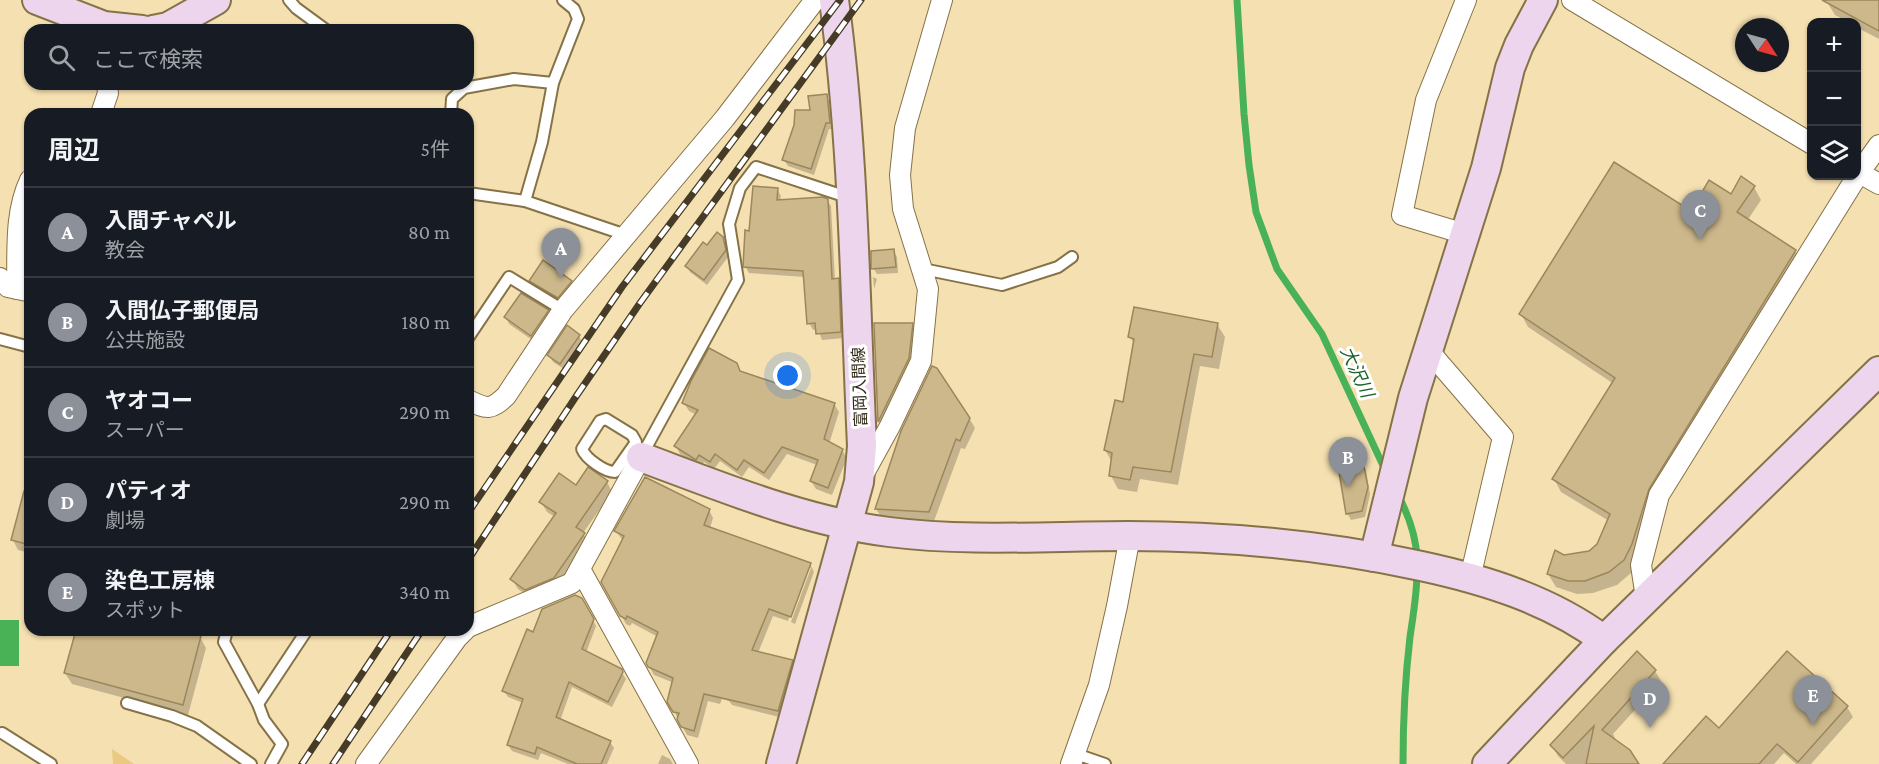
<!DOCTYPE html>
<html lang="ja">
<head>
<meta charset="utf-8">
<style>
  :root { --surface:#171b24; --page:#20242c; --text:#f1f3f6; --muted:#9ea1a6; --line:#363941; --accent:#8c9099 }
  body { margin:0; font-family:"Crimson Pro","Noto Sans JP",serif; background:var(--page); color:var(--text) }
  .controls { position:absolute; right:18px; top:18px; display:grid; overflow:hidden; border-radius:12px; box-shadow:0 2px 4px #0004 }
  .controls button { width:54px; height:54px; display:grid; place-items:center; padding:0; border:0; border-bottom:2px solid var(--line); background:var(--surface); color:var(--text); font:30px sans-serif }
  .compass { position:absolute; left:1735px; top:18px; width:54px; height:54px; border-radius:50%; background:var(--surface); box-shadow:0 2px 4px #0004; rotate:126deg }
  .you { position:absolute; left:788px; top:376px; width:21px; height:21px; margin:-15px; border:4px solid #fff; border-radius:50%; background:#1a73e8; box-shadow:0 0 0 9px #1a73e833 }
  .badge { display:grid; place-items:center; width:39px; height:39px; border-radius:50%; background:var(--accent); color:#fff; font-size:20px; font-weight:700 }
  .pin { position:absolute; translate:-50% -50px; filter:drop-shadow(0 2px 3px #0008) }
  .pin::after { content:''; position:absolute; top:32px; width:21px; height:18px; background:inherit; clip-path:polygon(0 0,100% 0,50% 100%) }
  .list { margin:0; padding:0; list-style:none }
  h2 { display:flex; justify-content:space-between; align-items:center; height:78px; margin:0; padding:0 24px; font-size:26px }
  h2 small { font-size:20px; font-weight:400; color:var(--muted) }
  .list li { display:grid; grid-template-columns:39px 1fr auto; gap:18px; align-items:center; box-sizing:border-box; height:90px; padding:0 24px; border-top:2px solid var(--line) }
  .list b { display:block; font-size:22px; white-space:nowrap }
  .list p { margin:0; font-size:20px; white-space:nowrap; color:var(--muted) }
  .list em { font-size:20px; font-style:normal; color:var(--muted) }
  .icon { flex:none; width:33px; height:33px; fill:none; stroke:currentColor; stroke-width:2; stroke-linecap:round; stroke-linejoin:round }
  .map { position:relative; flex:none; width:1879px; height:764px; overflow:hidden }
  .search { position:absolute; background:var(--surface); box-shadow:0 2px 4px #0004; left:24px; top:24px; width:450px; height:66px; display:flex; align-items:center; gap:15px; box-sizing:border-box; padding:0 21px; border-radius:18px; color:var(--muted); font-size:22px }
  .panel { position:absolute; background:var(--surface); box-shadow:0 2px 4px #0004; left:24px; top:108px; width:450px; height:528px; border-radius:18px }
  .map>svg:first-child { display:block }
  .green { fill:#eac980 }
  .water { fill:#49b257 }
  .shadow { fill:#0003 }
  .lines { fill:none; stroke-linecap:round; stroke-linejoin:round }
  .stream { stroke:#49b257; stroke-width:7 }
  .building { fill:#cdb88b; stroke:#9b875b; stroke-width:1.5 }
  .lane-casing { stroke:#867247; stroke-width:14 }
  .street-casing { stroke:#867247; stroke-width:22 }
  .secondary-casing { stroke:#867247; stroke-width:32 }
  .lane { stroke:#fff; stroke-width:10 }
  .street { stroke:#fff; stroke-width:20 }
  .secondary { stroke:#ecd5ed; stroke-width:28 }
  .rail-casing { stroke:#453b26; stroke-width:7 }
  .rail { stroke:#fff; stroke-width:4.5; stroke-dasharray:14; stroke-linecap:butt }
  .labels { text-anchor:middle; stroke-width:6; stroke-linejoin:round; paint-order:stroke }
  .street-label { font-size:16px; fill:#2f2715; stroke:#fff }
  .water-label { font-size:18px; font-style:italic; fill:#1c6328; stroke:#fff }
</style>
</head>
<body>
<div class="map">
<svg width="1879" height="764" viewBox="0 0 1879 764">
  <rect width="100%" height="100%" fill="#f5e0b1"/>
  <polygon class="green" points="112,749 134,764 113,764"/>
  <rect class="water" x="0" y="620" width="19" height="46"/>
  <g class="shadow">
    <polygon points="1828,0 1879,0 1879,39 1856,27 1856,22 1849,22 1835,15 1827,2"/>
    <polygon points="826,95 829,101 832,129 829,129 814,175 788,166 784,160 811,112"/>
    <polygon points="1754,187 1761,200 1747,221 1795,251 1803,264 1655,502 1638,557 1631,573 1617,585 1593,593 1577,594 1556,587 1548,574 1564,556 1589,552 1598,545 1609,521 1561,492 1554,479 1614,384 1528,327 1521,314 1691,213"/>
    <polygon points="777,189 781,196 780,201 827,200 831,206 835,280 838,280 842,286 844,338 822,340 818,329 813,330 809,323 805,277 749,273 745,266 751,232"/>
    <polygon points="722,238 726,244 728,257 707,285 690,272 687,266 708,247"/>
    <polygon points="893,251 897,257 898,273 877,274 873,268"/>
    <polygon points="873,277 877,279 874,289 874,288"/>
    <polygon points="531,281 571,282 574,288 562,303 535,287"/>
    <polygon points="548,311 551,317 535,342 509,324 506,317"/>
    <polygon points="1217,324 1225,337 1219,369 1200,366 1178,485 1140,479 1137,492 1118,489 1111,476 1112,462 1105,450 1124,404 1135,345 1130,337"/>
    <polygon points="875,325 912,325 917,334 913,367 883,430 879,422"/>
    <polygon points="579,336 583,342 564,369 553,362 549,356"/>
    <polygon points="736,364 742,373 834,404 839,412 829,444 842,450 847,458 832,495 816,489 811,481 817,465 787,454 769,480 749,467 742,477 720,461 714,469 704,462 701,467 680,454 676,446 697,415 689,411 684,403"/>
    <polygon points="969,418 975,428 965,449 961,448 934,521 882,518 876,509"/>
    <polygon points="1362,463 1366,470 1370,494 1365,517 1351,520 1347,513"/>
    <polygon points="30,475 30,553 18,550 13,540"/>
    <polygon points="607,482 612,492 583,533 589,544 559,587 532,599 518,589 512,579 555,517 547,512 541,502 576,487"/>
    <polygon points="709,510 713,518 710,528 810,564 814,572 795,624 791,622 811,568 807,568 788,621 773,616 758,653 792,661 796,669 783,718 732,705 729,701 722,699 720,704 708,701 698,738 687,735 669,702 674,683 654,675 647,663 658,637 632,623 630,626 626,624 602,582 623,541 616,531"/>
    <polygon points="581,599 596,626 586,653 620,670 626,679 612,707 572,687 560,721 610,742 614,748 607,764 568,764 541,753 538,760 512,751 508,745 523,703 508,697 504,691 534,633"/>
    <polygon points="76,630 191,630 192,634 200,637 206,648 188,715 72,684 65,673"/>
    <polygon points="1655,671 1661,681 1613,734 1616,740 1615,741 1637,764 1566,764 1558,756 1552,746"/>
    <polygon points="1847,707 1853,717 1811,764 1796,764 1784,753 1774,764 1665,764 1719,730"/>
    <polygon points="662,755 670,759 673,764 658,764"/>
  </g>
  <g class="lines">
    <g class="stream">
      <polyline points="1237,0 1244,114 1249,165 1256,212 1277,269 1322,334 1386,472"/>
      <path d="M 1398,495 C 1408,514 1416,536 1417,558"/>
      <path d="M 1403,764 C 1403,722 1405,679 1410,637 C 1413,616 1417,594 1417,572"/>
    </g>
  </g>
  <g class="building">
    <polygon points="1822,0 1879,0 1879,31"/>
    <polygon points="827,94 830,123 826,123 811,169 782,160 794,125 795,110 810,110 808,96"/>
    <polygon points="1614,162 1691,211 1709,180 1731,194 1741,176 1755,186 1737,212 1796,250 1649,489 1632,544 1624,560 1609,572 1585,581 1568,581 1547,574 1555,550 1564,555 1589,551 1597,544 1610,514 1552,479 1615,378 1519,314"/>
    <polygon points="753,186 778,188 777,200 823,197 828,199 832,279 839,278 841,332 816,334 815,323 807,324 803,271 743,267 745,230 749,231"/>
    <polygon points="717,232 723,237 726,250 704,280 685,266 703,242 707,245"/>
    <polygon points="894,249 896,267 871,269 871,251"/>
    <polygon points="543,260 572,281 558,298 529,281"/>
    <polygon points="521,293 549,310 531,336 504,317"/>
    <polygon points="1134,307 1218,323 1212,357 1194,354 1171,472 1133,467 1130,480 1109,476 1112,453 1104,450 1115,400 1123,402 1134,339 1128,337"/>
    <polygon points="874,323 913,323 909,358 878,422"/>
    <polygon points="567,325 580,335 560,364 547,355"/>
    <polygon points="709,348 737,363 740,371 835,403 824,439 843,449 828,488 810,481 818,460 782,447 764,473 744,460 737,470 715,454 710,462 699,455 696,460 674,446 698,410 682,403 691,381"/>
    <polygon points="932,366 937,368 970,418 960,441 956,439 929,512 875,509 901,431"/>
    <polygon points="1363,462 1368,487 1362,511 1346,514 1338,466"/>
    <polygon points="588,467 608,481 576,527 585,533 554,578 525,590 510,579 556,513 539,502 559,473 576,485"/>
    <polygon points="645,477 710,509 704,525 811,563 791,617 769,609 752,650 793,660 778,711 704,694 694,731 681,727 677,719 679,713 673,712 667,702 673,678 648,667 646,663 658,632 627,616 626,619 620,616 601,582 624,536 614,531"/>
    <polygon points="24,491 30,491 30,545 11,540"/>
    <polygon points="575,595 582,598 594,619 582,649 622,669 623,672 608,702 569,682 556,717 611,741 601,764 577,764 537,747 535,754 507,745 523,699 502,691 527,629 533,632 542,609"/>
    <polygon points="76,630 187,630 201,636 183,705 64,673"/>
    <polygon points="1637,651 1656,670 1602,730 1630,750 1639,764 1586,764 1594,726 1563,758 1550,745"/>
    <polygon points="1787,651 1848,706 1798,762 1777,744 1759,764 1663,764 1706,716 1719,728"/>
  </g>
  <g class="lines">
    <g class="lane-casing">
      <g id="lane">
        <polyline points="289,0 296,8 326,30"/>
        <polyline points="451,114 452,99 464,88 514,79 553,83"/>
        <polyline points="468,193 525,201 626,235"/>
        <polyline points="525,201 542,142 553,83 578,19 574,9 563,0"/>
        <polyline points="923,269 1002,285 1058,267 1072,257"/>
        <polyline points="468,338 509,277 563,310"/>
        <polyline points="0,339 30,347"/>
        <path d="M 606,419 L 632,435 L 636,442 L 615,472 C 605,472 586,459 582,449 L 600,421 Z"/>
        <polyline points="641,457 738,280 729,224 740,188 756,167 850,198"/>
        <polyline points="227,630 224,642 258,704 264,720 282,744 271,764"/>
        <polyline points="127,703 172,716 197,726 251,764"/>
        <polyline points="258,704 307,630"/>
        <polyline points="2,733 51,764"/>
        <polyline points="1076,754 1105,764"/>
      </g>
    </g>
    <g class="street-casing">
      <g id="street">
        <polyline points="1572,0 1812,144"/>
        <polyline points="101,114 108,93 107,84"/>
        <polyline points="1856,171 1879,184"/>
        <polyline points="1465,234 1402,215 1426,100 1466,0"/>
        <polyline points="0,278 8,287 27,291"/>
        <path d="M 17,289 C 18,253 14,214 30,180"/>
        <polyline points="1428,350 1503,437 1470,578"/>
        <path d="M 468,400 C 487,409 490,411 506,396 L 563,310 L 725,118 L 815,0"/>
        <polyline points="863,475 890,426 921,361 928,289 903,209 900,175 905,128 942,0"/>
        <polyline points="580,569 688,764"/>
        <polyline points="1646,598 1641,565 1659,495 1859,173 1879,145"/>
        <polyline points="468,627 572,583 641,457"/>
        <polyline points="366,764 457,638 465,630"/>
        <polyline points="1071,764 1099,685 1117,606 1130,536"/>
      </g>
    </g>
    <g class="secondary-casing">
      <g id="secondary">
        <polyline points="37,0 104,26 142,30"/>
        <polyline points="153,30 168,27 216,0"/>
        <path d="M 641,457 C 722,487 803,521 889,532 C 968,542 1049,536 1128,536 C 1227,536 1324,545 1421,566 C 1486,580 1550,600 1604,640"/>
        <polyline points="1374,557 1413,398 1486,168 1510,68 1519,45 1543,0"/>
        <path d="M 781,764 L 859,482 L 862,446 C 855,298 854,147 834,0"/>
        <polyline points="1487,764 1604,640 1879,371"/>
      </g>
    </g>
    <use href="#lane" class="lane"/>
    <use href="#street" class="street"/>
    <use href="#secondary" class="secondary"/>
    <g class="rail-casing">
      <g id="rail">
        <polyline points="468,513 622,287 840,0"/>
        <polyline points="468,560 577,395 640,303 861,0"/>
        <polyline points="302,764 391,630"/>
        <polyline points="333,764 422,630"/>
      </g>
    </g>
    <use href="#rail" class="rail"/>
  </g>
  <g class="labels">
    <g class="street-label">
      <text transform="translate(859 387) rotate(-92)" y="6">富岡入間線</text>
    </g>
    <g class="water-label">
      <text transform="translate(1357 372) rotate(65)" y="6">大沢川</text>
    </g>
  </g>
</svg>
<div class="controls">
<button>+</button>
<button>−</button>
<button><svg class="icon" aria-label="layers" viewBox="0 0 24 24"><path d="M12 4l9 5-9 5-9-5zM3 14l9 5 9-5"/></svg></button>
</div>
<svg class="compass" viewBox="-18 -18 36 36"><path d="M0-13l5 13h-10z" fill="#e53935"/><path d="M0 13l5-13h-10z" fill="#9ea1a6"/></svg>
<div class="you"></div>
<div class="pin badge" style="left:561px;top:278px">A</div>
<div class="pin badge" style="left:1348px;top:487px">B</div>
<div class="pin badge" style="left:1700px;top:240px">C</div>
<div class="pin badge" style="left:1650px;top:728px">D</div>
<div class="pin badge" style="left:1813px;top:725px">E</div>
<div class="search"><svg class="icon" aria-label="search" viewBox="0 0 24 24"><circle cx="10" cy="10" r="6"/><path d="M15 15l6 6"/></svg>ここで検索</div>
<section class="panel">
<h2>周辺<small>5件</small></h2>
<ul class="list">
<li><span class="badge">A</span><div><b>入間チャペル</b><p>教会</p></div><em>80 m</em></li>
<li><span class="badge">B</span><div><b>入間仏子郵便局</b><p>公共施設</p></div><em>180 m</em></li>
<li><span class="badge">C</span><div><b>ヤオコー</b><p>スーパー</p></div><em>290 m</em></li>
<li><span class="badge">D</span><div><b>パティオ</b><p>劇場</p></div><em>290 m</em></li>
<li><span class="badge">E</span><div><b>染色工房棟</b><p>スポット</p></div><em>340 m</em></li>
</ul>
</section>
</div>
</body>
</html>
